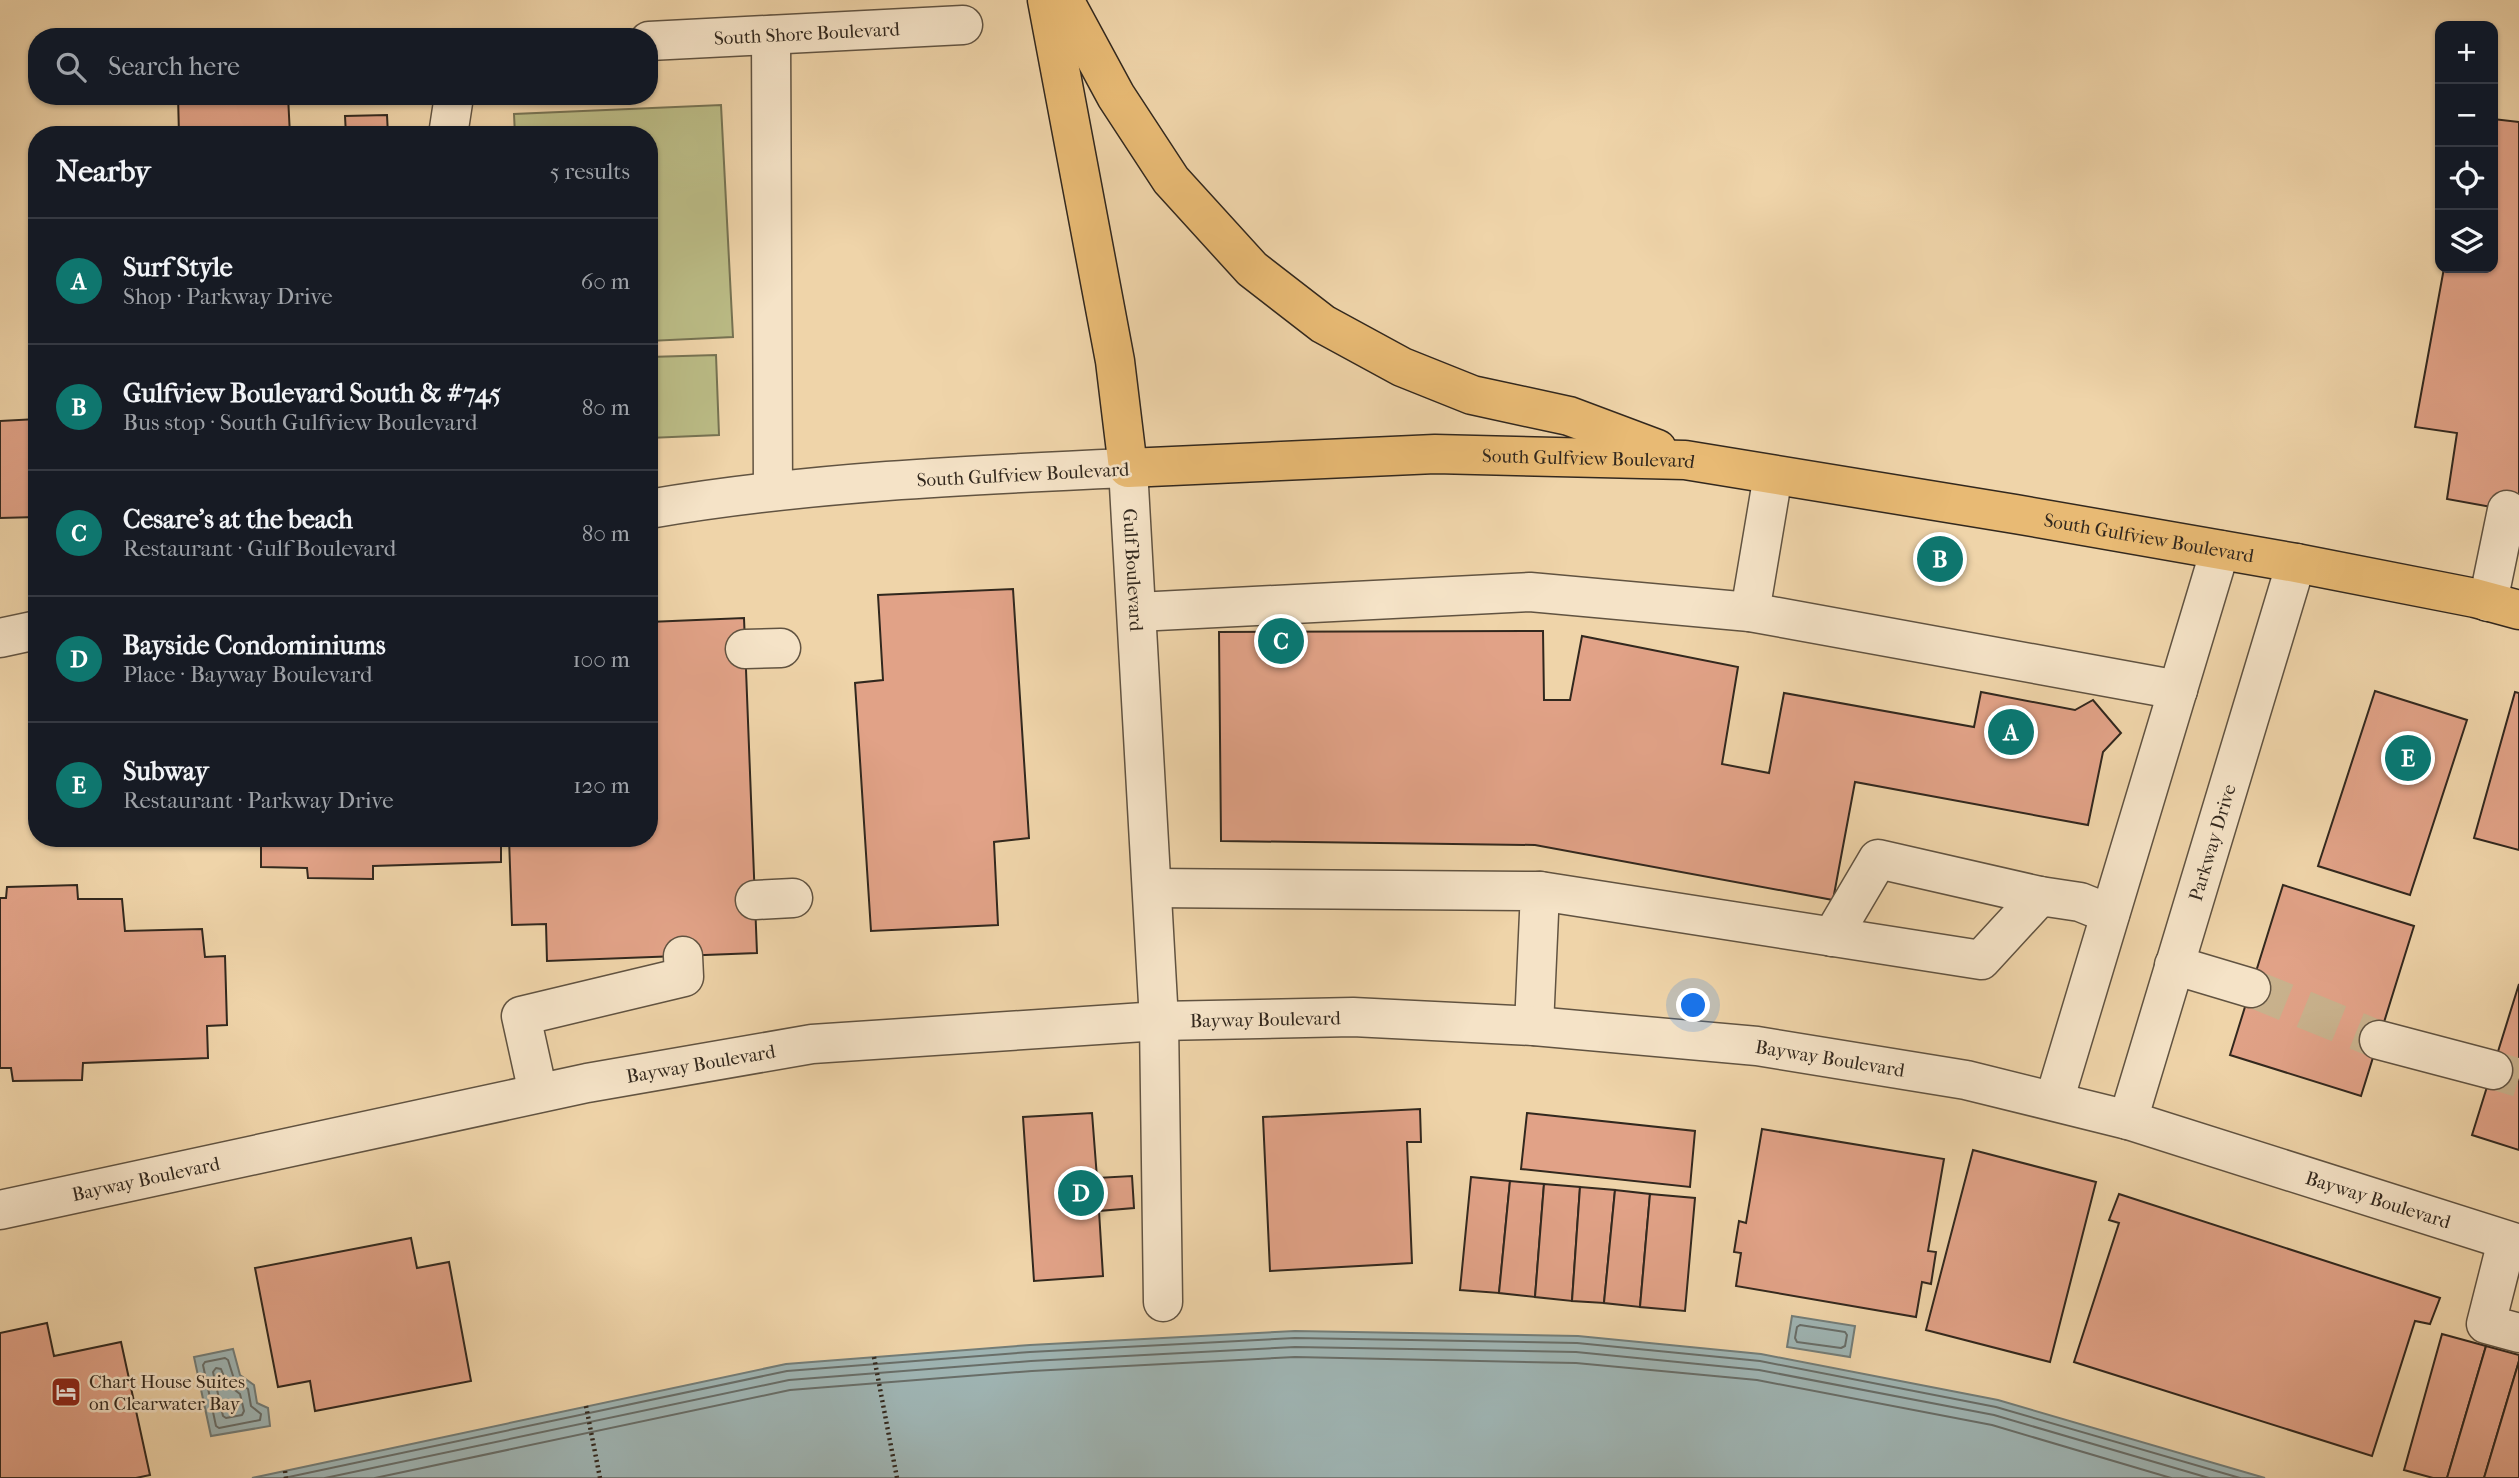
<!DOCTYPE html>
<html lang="en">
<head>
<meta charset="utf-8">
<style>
  :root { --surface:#171b24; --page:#242831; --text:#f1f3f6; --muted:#9ea1a6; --line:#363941; --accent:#0f766e }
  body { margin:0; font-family:"IM FELL French Canon",serif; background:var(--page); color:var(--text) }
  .controls { position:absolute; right:21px; top:21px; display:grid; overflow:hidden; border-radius:14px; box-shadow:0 2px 5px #0004 }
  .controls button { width:63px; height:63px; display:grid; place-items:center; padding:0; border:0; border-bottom:2px solid var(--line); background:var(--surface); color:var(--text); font:35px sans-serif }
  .you { position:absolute; left:1694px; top:1006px; width:24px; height:24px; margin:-18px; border:5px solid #fff; border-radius:50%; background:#1a73e8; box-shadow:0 0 0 10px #1a73e833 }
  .badge { display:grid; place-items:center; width:46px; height:46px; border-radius:50%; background:var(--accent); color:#fff; font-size:23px; font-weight:700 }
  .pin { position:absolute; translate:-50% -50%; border:4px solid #fff; box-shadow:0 2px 7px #0006 }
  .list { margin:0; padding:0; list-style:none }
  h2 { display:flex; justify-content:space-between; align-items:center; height:91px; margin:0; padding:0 28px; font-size:30px }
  h2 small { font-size:23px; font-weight:400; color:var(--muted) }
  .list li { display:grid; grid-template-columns:46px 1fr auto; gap:21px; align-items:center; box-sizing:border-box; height:126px; padding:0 28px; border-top:2px solid var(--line) }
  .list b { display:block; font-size:26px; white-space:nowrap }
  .list p { margin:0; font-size:23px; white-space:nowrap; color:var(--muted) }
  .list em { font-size:23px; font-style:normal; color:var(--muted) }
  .icon { flex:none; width:38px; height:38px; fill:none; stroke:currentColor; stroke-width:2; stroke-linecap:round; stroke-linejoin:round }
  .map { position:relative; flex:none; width:2519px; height:1478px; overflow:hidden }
  .search { position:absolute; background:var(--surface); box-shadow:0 2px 5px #0004; left:28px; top:28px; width:630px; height:77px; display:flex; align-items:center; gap:18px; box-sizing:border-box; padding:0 24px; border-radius:28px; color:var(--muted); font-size:26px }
  .panel { position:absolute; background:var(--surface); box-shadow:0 2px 5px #0004; left:28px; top:126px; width:630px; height:721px; border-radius:28px }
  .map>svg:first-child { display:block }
  .green { fill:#bbbc86; stroke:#767252; stroke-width:2 }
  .water { fill:#9fb5b4; stroke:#737d78; stroke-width:2 }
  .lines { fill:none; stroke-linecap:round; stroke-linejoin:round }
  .shore { stroke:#686e69; stroke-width:2 }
  .building { fill:#e1a287; stroke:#32281e; stroke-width:2 }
  .minor-tunnel { stroke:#c9b28d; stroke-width:38; stroke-dasharray:38 19; stroke-linecap:butt }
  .minor-casing { stroke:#615341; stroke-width:41 }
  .major-casing { stroke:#32281e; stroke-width:41 }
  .path { stroke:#32281e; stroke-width:4.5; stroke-dasharray:2 3.5; stroke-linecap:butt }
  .minor { stroke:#f5e3c7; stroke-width:38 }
  .major { stroke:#e8ba74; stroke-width:38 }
  .labels { text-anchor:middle; stroke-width:5; stroke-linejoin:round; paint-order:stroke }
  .street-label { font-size:19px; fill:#32281e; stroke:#f5e3c7 }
  .poi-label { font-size:19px; fill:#32281e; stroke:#f5e3c7; text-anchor:start }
</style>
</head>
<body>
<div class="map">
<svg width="2519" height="1478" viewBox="0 0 2519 1478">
  <rect width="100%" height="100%" fill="#efd4a9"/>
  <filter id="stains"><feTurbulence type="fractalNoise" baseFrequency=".00286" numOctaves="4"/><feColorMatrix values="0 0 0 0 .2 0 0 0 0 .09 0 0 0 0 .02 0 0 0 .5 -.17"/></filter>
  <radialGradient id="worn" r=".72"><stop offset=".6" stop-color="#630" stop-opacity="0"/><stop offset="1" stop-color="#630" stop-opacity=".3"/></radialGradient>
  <g class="green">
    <polygon points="721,105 733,337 649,341 649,135 515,135 514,114"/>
    <polygon points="716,355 719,435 649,438 649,357"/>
  </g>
  <g class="water">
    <polygon points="1792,1316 1855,1326 1850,1357 1787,1347"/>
    <polygon points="1295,1331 1578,1336 1761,1354 1998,1400 2265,1478 252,1478 786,1364 1030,1345"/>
    <polygon points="233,1349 240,1375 254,1385 257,1403 268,1408 270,1426 211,1436 194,1357"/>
  </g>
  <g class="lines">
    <g class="shore">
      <polygon points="1800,1325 1845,1332 1847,1335 1845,1346 1841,1348 1797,1342 1795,1338 1797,1327"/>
      <polygon points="225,1358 228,1360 234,1379 248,1389 251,1406 261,1414 260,1420 219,1428 216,1426 203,1365 205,1362"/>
      <polygon points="216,1368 221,1369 227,1384 240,1394 244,1411 242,1415 226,1418 223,1416 213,1372"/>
      <polyline points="284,1478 787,1371 1030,1352 1295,1338 1577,1343 1760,1361 1996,1407 2240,1478"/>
      <polyline points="325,1478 789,1380 1031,1361 1295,1347 1576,1352 1759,1370 1994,1415 2209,1478"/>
      <polyline points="375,1478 790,1390 1032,1371 1295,1357 1576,1363 1757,1380 1992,1425 2171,1478"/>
    </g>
  </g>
  <g class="building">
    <polygon points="178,96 288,96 290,135 179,135"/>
    <polygon points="387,115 388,135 346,135 345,116"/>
    <polygon points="2493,119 2519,122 2519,512 2447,499 2457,433 2415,427 2444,268 2493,268"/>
    <polygon points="37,419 37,517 0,518 0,421"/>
    <polygon points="1013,589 1029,838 994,842 998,925 871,931 855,683 883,680 878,595"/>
    <polygon points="744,618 757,953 547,961 546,924 512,925 509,838 649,838 649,622"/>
    <polygon points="1543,631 1544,700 1570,700 1582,636 1738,667 1722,764 1769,773 1784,693 1974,727 1981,692 2075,710 2093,700 2121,733 2103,752 2088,825 1855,782 1833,900 1535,845 1221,841 1219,632"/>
    <polygon points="2375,691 2467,720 2410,895 2318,866"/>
    <polygon points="2515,692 2519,693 2519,850 2474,838"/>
    <polygon points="501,838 501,862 373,866 373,879 308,878 307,868 261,867 261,839 173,838"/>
    <polygon points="77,885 78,899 122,899 125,931 202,929 205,957 225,956 227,1025 207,1026 208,1058 83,1063 82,1080 13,1081 11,1068 0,1068 0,898 6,898 7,887"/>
    <polygon points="2283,885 2414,926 2361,1096 2230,1055"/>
    <polygon points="2519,984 2519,1150 2472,1135"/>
    <polygon points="1420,1109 1421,1142 1407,1142 1412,1263 1270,1271 1263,1117"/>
    <polygon points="1092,1113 1097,1178 1132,1176 1134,1208 1099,1211 1103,1276 1034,1281 1023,1117"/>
    <polygon points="1527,1113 1695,1131 1690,1187 1521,1169"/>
    <polygon points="1762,1129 1944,1159 1928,1251 1936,1252 1931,1284 1922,1282 1916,1317 1736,1286 1741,1253 1734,1252 1739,1221 1746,1223"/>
    <polygon points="1973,1150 2096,1182 2050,1362 1926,1330"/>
    <polygon points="1471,1177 1510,1181 1499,1293 1460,1290"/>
    <polygon points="1510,1181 1544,1184 1535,1297 1499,1293"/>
    <polygon points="1544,1184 1580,1187 1572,1301 1535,1297"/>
    <polygon points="1580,1187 1615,1190 1604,1303 1572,1301"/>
    <polygon points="1615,1190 1650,1194 1640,1307 1604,1303"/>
    <polygon points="1650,1194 1695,1198 1685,1311 1640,1307"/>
    <polygon points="2119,1194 2440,1298 2430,1324 2415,1321 2372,1456 2074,1362 2119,1223 2109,1220"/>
    <polygon points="411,1238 417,1268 449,1262 471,1381 315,1411 310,1381 278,1387 255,1268"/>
    <polygon points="47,1323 54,1356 121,1342 150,1475 136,1478 0,1478 0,1333"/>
    <polygon points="2442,1334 2486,1346 2447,1478 2433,1478 2404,1470"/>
    <polygon points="2486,1346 2519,1355 2519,1361 2484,1478 2447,1478"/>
    <polygon points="2519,1361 2519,1478 2484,1478"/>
  </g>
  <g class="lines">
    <g class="minor-tunnel">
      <polyline points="2251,988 2379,1040"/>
      <polyline points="2493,1070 2519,1078"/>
    </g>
    <g class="minor-casing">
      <g id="minor">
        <polyline points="771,35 773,491"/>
        <path id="s1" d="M 649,41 L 963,25"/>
        <polyline points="448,135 454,96"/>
        <path id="s2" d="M 649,509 C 807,482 968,475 1128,468 L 1159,1021 L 1163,1302"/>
        <polyline points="2488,602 2507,510"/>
        <polyline points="1137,612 1530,592 1750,612 2178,690"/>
        <polyline points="1750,612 1773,475"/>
        <polyline points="0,638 37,630"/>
        <polyline points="745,649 781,648"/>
        <polyline points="1152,888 1540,891 1534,1026"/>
        <polyline points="1540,891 1981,960 2040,896 2080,902 2110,914"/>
        <polyline points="755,900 793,898"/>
        <polyline points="1832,937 1878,859 2040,896"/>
        <polyline points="2174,965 2251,988"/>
        <polyline points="2379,1040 2493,1070"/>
        <polyline points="538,1093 521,1016 684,977 683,956"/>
        <polyline points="2054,1101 2220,550"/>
        <path id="s3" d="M 2128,1120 L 2296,563"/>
        <path id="s4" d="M 0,1210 L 587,1083 L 812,1044 L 1159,1021 L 1353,1017 L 1534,1026 L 1757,1046 L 1966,1080 L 2128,1120 L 2519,1244"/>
        <polyline points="2507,1241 2486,1324 2519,1333"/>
      </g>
    </g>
    <g class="major-casing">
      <g id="major">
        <path id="s5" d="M 1047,0 L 1115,361 L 1128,468 L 1435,454 L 1685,460 L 2015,514 L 2296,563 L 2475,598 L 2519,610"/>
        <polyline points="1064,0 1116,96 1171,180 1252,269 1323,324 1402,367 1472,395 1569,416 1657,449"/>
      </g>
    </g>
    <g class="path">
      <polyline points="874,1357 897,1478"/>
      <polyline points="586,1406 600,1478"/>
      <polyline points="285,1471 286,1478"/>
    </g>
    <use href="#minor" class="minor"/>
    <use href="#major" class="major"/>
  </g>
  <defs>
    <g id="hotel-square" transform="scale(1.575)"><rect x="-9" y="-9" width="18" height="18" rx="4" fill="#8f2418" stroke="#f5e3c7"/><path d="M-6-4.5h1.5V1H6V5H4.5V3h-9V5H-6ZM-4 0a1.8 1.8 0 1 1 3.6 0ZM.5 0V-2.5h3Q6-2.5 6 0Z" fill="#fff"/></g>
  </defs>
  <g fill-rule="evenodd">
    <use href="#hotel-square" x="66" y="1392"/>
  </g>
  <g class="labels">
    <g class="street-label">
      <text dy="7" stroke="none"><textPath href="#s1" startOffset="158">South Shore Boulevard</textPath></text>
      <text dy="7" stroke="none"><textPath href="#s5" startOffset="936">South Gulfview Boulevard</textPath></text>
      <text transform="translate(1023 474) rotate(-3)" y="7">South Gulfview Boulevard</text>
      <text dy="7" stroke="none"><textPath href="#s5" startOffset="1503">South Gulfview Boulevard</textPath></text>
      <text dy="7" stroke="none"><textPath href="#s2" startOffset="583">Gulf Boulevard</textPath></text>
      <text dy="7" stroke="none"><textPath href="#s3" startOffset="290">Parkway Drive</textPath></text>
      <text dy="7" stroke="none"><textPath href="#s4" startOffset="1283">Bayway Boulevard</textPath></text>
      <text dy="7" stroke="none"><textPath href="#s4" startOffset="1850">Bayway Boulevard</textPath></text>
      <text dy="7" stroke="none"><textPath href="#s4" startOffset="716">Bayway Boulevard</textPath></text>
      <text dy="7" stroke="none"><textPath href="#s4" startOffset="149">Bayway Boulevard</textPath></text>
      <text dy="7" stroke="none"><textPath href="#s4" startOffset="2417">Bayway Boulevard</textPath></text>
    </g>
    <g class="poi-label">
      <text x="89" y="1388">Chart House Suites<tspan x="89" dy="22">on Clearwater Bay</tspan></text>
    </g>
  </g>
  <rect width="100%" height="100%" filter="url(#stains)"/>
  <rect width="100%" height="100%" fill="url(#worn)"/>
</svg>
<div class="controls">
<button>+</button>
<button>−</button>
<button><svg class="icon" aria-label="locate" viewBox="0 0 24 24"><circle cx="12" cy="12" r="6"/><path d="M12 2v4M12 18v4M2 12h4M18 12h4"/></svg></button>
<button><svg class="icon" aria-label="layers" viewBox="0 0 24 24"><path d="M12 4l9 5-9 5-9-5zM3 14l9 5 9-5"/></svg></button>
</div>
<div class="you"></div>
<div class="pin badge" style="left:2011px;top:732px">A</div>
<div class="pin badge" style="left:1940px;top:559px">B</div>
<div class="pin badge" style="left:1281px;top:641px">C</div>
<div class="pin badge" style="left:1081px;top:1193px">D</div>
<div class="pin badge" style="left:2408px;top:758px">E</div>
<div class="search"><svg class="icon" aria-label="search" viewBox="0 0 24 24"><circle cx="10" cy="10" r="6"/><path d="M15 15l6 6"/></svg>Search here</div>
<section class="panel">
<h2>Nearby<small>5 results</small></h2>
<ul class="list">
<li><span class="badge">A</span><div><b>Surf Style</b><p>Shop · Parkway Drive</p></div><em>60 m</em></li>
<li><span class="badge">B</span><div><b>Gulfview Boulevard South &amp; #745</b><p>Bus stop · South Gulfview Boulevard</p></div><em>80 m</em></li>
<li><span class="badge">C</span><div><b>Cesare's at the beach</b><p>Restaurant · Gulf Boulevard</p></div><em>80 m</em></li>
<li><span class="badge">D</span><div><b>Bayside Condominiums</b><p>Place · Bayway Boulevard</p></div><em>100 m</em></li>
<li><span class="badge">E</span><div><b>Subway</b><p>Restaurant · Parkway Drive</p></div><em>120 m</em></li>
</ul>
</section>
</div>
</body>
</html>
